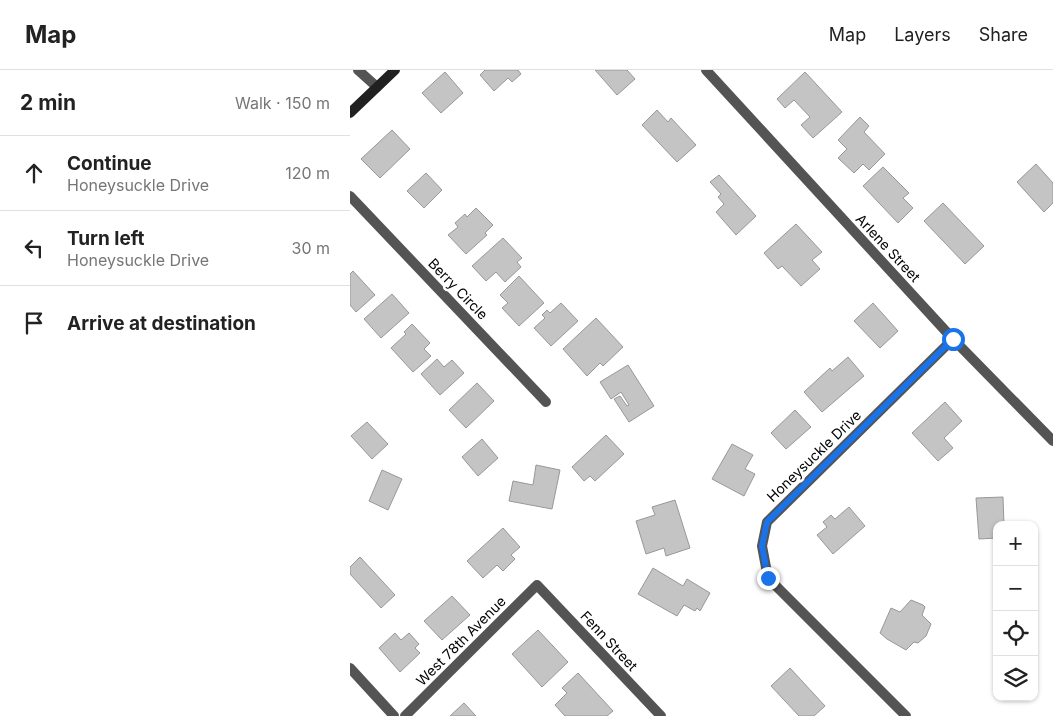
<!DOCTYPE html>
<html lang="en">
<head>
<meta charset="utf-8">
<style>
  :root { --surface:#fff; --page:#f2f2f2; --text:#222; --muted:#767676; --line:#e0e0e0 }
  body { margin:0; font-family:Inter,sans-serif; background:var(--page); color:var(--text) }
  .controls { position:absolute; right:15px; bottom:15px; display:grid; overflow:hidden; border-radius:10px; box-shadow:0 1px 4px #0004 }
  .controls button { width:45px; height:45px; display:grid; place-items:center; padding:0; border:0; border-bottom:1px solid var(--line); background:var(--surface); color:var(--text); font:25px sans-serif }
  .stop { position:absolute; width:15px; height:15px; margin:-11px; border:4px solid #1a73e8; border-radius:50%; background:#fff }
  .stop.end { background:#1a73e8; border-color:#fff; box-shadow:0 1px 5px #0008 }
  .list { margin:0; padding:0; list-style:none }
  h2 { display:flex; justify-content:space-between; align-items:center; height:65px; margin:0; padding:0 20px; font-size:21px }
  h2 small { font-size:16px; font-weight:400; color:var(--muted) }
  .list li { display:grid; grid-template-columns:32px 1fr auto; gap:15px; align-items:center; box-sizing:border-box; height:75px; padding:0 20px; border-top:1px solid var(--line) }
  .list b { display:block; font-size:19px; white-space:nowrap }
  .list p { margin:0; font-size:16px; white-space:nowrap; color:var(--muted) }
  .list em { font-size:16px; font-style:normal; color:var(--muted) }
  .icon { flex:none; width:28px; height:28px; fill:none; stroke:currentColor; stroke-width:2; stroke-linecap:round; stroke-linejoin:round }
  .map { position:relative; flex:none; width:703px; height:646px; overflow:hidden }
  header { display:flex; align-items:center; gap:30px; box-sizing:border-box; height:70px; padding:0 25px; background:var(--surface); border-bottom:1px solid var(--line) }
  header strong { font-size:24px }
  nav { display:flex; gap:28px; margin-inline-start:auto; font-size:18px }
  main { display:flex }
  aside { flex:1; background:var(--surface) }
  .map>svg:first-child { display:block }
  .building { fill:#c4c4c4; stroke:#989898 }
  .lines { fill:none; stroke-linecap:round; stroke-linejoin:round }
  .street { stroke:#545454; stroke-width:10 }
  .secondary { stroke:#212121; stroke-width:10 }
  .route { stroke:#1a73e8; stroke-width:6 }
  .labels { text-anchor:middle; stroke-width:5; stroke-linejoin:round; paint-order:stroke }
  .street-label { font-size:14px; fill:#000; stroke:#fff }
</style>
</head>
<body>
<header>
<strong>Map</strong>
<nav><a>Map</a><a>Layers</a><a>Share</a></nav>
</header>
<main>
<aside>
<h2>2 min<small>Walk · 150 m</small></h2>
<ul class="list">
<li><svg class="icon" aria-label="ahead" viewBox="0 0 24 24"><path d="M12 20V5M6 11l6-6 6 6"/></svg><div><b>Continue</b><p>Honeysuckle Drive</p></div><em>120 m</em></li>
<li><svg class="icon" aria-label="left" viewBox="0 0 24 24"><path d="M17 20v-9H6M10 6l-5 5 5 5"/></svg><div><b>Turn left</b><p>Honeysuckle Drive</p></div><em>30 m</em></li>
<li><svg class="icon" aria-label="arrive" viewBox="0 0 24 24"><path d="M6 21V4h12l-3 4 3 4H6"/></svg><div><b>Arrive at destination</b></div></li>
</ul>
</aside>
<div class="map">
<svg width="703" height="646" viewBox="0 0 703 646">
  <rect width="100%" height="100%" fill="#fff"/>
  <g class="building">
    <polygon points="135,0 168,0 171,4 162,12 158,8 144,21 130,5"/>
    <polygon points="245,0 277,0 285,9 267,25"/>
    <polygon points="95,2 113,23 91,43 72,23"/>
    <polygon points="455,2 492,42 463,68 451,55 460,47 444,30 435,38 427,29"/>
    <polygon points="307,40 318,52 321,48 346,75 327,92 292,55"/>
    <polygon points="510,47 519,56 514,62 535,84 519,100 513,94 504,103 488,88 497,79 488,70"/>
    <polygon points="42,60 60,79 30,108 11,89"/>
    <polygon points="686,94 703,113 703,133 694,142 667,112"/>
    <polygon points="533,97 559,123 553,128 563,138 548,153 513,116"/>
    <polygon points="76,103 92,120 74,138 57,121"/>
    <polygon points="369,105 406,146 386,165 366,142 374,134 368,127 371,124 360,112"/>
    <polygon points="593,133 634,176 615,194 574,151"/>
    <polygon points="126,138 143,155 135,163 137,165 116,184 98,165 108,157 105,153 115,144 117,147"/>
    <polygon points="446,154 472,182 462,190 470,199 451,216 432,196 428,199 414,183"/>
    <polygon points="153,168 172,188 167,192 171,197 155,212 146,202 136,211 122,196"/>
    <polygon points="3,201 25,225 6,242 0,235 0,204"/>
    <polygon points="169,206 194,233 169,256 152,238 158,233 150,225"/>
    <polygon points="42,224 59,243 31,268 14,249"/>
    <polygon points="211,233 228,251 201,276 184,258 195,248 192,245 197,240 200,243"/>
    <polygon points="523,233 548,261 530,278 504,251"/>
    <polygon points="246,248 273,277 253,296 250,293 237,306 213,279"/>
    <polygon points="62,254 80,273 74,279 81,286 63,302 41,278 56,264 54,262"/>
    <polygon points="498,287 514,306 472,342 454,322 480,298 482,301"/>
    <polygon points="87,289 94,297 102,290 114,303 90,325 71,304"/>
    <polygon points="278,295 304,336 279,352 264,329 270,326 277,336 279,335 271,322 261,329 250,312"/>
    <polygon points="127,313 144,331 116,358 99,340"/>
    <polygon points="595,332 612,351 594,368 603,378 588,391 562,363"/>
    <polygon points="445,340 461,357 436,379 421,363"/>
    <polygon points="17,352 38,374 22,389 1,366"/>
    <polygon points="256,365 274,384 245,411 240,406 234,411 222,397"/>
    <polygon points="132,369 148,388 128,406 112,387"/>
    <polygon points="382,374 403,385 395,399 405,404 394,426 362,409"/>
    <polygon points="186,395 210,400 202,439 159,431 163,411 183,415"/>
    <polygon points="32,400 52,409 38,440 19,431"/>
    <polygon points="653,427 654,455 647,455 647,468 629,469 626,428"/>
    <polygon points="325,430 340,478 316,486 314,478 296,484 286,451 305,445 302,437"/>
    <polygon points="499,437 515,456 483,484 467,465 477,457 473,452 481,445 485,449"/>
    <polygon points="153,458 170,477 161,485 165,489 153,501 147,495 133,508 117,491"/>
    <polygon points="10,487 45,525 31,538 0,504 0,497"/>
    <polygon points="303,498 333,516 337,509 360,523 350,541 347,538 345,541 334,535 327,546 288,524"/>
    <polygon points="102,526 120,545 92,570 74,551"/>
    <polygon points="561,530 573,535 575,537 572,545 581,554 576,566 568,573 564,572 556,580 537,569 530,563 541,538 550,542"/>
    <polygon points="188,560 218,592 192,617 162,584"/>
    <polygon points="45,563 51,570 59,563 69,574 65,578 70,583 50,602 29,578"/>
    <polygon points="440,598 475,636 464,646 449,646 421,616"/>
    <polygon points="228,603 263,641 257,646 215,646 205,635 217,623 212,618"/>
    <polygon points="114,633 126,646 100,646"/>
  </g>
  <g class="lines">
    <g class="street">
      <polyline points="8,0 27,17"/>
      <polyline points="356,0 603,269 703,371"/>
      <polyline points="0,126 196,332"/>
      <polyline points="0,598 44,646"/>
      <polyline points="55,646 187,515 311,646"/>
      <polyline points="556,646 418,508 412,476 417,452 603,269"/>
    </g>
    <polyline class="secondary" points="0,43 45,0"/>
  </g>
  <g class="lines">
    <polyline class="route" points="418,508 412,476 417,452 603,269"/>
  </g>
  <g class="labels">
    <g class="street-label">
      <text transform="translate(538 178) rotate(47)" y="5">Arlene Street</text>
      <text transform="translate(108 219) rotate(46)" y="5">Berry Circle</text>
      <text transform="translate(464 386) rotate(-44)" y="5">Honeysuckle Drive</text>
      <text transform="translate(111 571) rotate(-45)" y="5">West 78th Avenue</text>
      <text transform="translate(259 571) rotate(47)" y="5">Fenn Street</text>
    </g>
  </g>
</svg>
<div class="controls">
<button>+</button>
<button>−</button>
<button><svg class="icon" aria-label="locate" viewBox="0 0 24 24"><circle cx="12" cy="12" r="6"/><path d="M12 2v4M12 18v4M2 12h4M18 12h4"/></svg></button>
<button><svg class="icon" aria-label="layers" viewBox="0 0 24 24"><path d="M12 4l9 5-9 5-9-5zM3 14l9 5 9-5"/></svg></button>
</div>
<div class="stop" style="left:603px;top:269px"></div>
<div class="stop end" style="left:418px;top:508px"></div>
</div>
</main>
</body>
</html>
